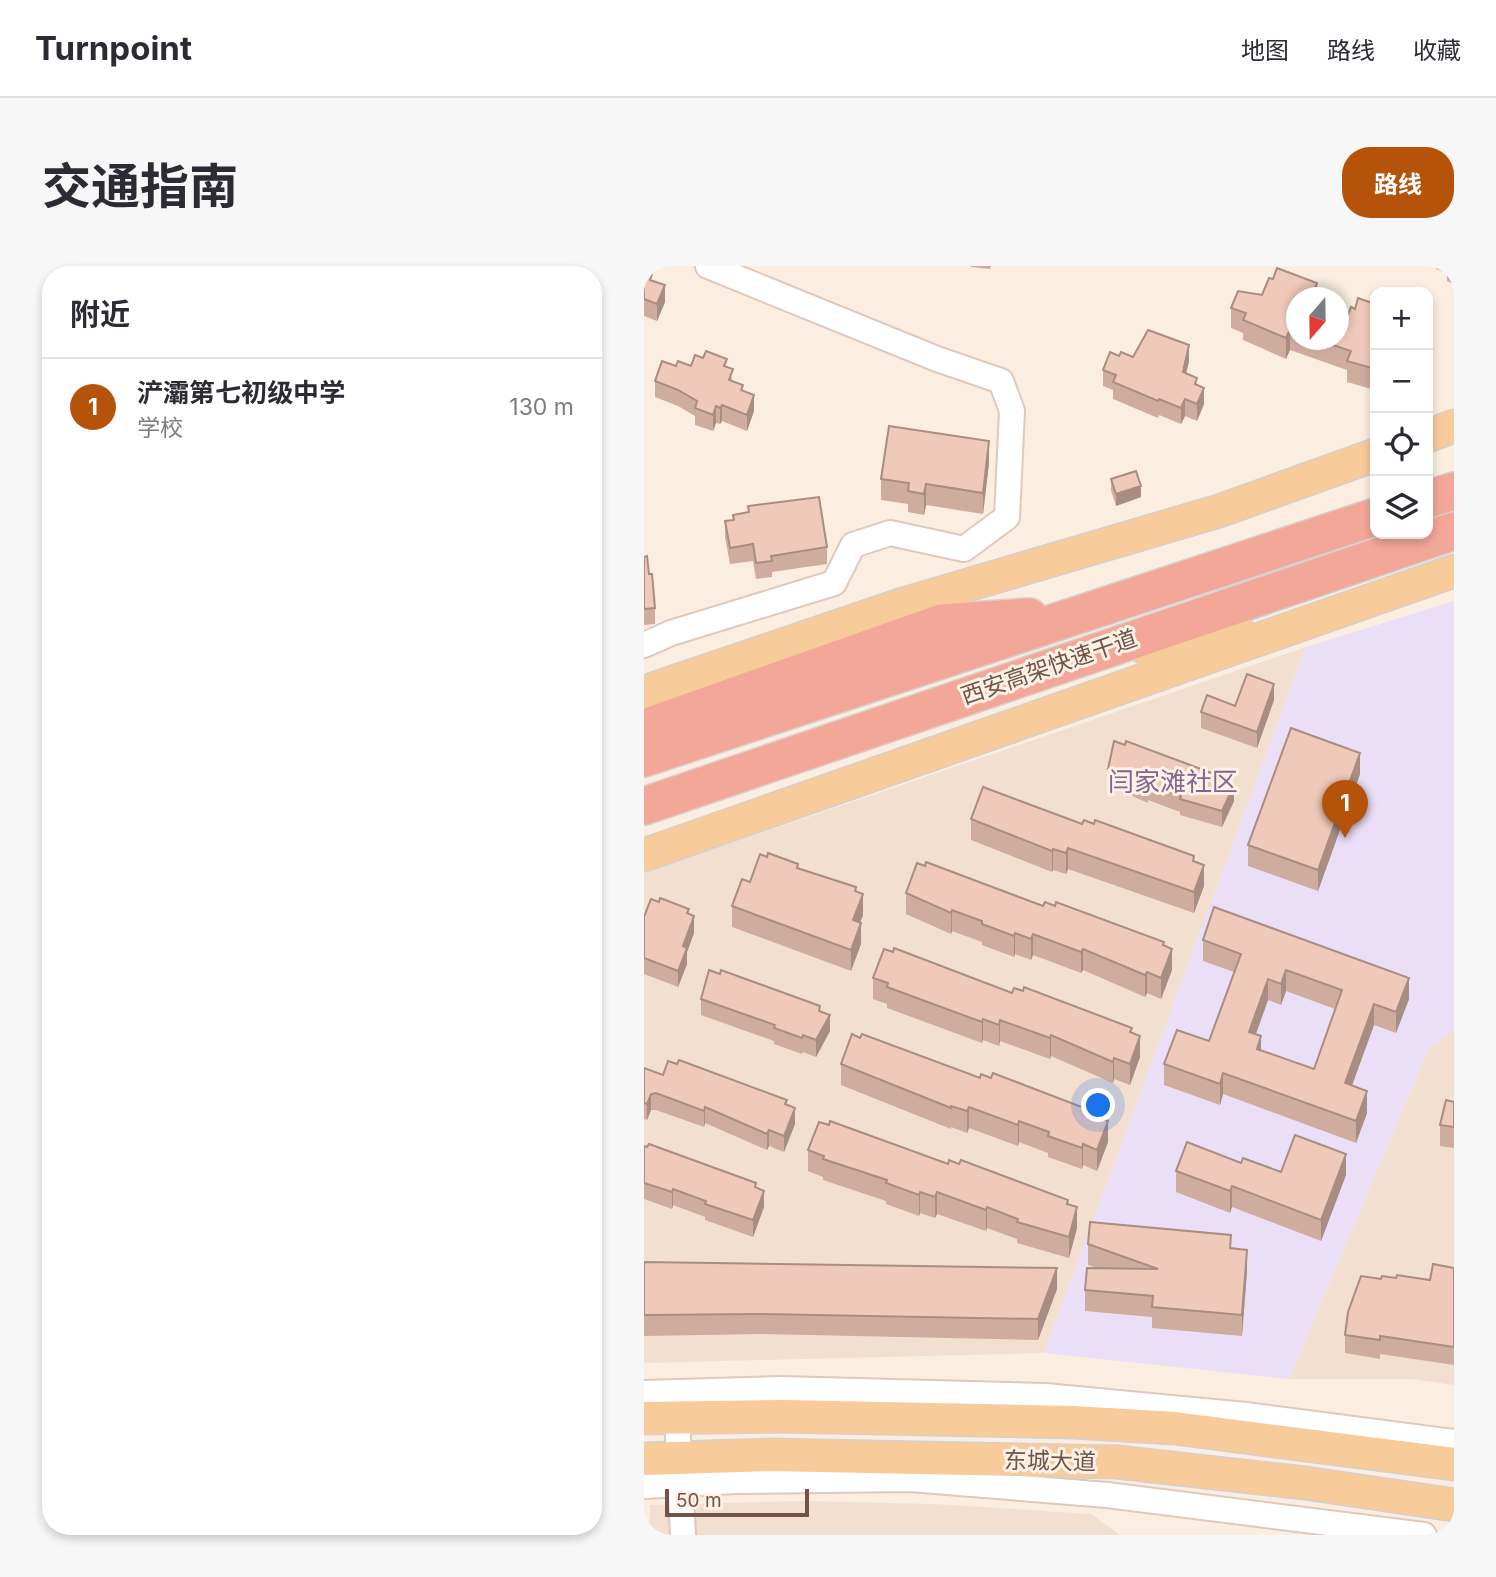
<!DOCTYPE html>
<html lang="zh">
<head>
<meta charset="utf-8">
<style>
  :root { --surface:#fff; --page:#f7f7f7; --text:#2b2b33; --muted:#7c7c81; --line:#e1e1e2; --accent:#b45309 }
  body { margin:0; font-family:Inter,"Noto Sans SC",sans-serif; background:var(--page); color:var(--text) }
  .controls { position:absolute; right:21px; top:21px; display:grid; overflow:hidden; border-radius:14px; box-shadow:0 4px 10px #0003 }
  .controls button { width:63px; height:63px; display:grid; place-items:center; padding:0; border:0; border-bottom:2px solid var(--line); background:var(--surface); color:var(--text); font:35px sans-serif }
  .compass { position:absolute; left:642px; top:21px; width:63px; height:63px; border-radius:50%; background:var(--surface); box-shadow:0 4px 10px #0003; rotate:200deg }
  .scale { position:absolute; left:21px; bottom:18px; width:144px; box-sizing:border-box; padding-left:7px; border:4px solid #715349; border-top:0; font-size:19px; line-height:24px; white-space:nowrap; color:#715349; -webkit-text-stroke:5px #fef2e6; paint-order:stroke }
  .you { position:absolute; left:455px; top:840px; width:24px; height:24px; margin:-18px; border:5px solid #fff; border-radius:50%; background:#1a73e8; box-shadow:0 0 0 10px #1a73e833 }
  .badge { display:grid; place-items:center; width:46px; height:46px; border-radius:50%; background:var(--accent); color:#fff; font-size:23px; font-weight:700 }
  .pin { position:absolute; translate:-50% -58px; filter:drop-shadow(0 2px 4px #0008) }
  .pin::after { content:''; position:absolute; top:37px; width:24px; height:21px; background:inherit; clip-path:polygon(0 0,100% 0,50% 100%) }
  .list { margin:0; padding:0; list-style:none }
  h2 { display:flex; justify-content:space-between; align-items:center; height:91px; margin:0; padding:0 28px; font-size:30px }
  h2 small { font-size:23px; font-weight:400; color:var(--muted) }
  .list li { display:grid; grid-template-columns:46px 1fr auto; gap:21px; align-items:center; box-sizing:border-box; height:98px; padding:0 28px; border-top:2px solid var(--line) }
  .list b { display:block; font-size:26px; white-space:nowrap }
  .list p { margin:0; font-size:23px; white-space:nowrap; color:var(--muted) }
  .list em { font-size:23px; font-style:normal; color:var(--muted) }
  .icon { flex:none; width:38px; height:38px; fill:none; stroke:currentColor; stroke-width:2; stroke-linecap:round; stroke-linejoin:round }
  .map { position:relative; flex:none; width:810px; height:1269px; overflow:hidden; border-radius:28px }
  header { display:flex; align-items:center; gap:42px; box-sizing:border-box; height:98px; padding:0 35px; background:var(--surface); border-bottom:2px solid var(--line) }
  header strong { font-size:33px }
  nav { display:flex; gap:38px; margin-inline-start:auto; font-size:24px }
  .intro { display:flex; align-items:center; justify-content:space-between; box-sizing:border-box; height:168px; padding:0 42px }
  h1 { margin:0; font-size:49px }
  .button { padding:18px 32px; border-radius:28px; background:var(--accent); color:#fff; font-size:24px; font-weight:700 }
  main { display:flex; gap:42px; padding:0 42px }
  aside { flex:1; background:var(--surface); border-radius:28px; box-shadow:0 4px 10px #0003 }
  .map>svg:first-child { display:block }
  .residential { fill:#f2dfcf }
  .education { fill:#ebdef7 }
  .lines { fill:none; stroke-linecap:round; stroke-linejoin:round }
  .minor-casing { stroke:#dec9bd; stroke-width:28 }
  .major-casing { stroke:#d7cfcc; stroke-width:35 }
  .highway-casing { stroke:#d7cfcc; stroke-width:40 }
  .minor { stroke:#fff; stroke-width:24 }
  .major { stroke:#f8cb9b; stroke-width:32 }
  .highway { stroke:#f3a799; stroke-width:37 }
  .wall { fill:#cead9f; fill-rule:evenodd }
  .shaded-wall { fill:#a78d82 }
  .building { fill:#efc9b9; stroke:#a78d82; stroke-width:2; fill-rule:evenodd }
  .labels { text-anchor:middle; stroke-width:6; stroke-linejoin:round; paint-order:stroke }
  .street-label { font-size:23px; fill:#715349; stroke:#fef2e6 }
  .quarter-label { font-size:26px; fill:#7f6494; stroke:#fef2e6 }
</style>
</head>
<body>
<header>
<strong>Turnpoint</strong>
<nav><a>地图</a><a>路线</a><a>收藏</a></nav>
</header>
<div class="intro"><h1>交通指南</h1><a class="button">路线</a></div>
<main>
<aside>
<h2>附近<small></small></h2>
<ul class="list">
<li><span class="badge">1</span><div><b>浐灞第七初级中学</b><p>学校</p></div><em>130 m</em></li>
</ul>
</aside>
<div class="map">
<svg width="810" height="1269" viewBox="0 0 810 1269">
  <rect width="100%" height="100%" fill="#fbeee0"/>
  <g class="residential">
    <polygon points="662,381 400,1087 0,1097 0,607"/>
    <polygon points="810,764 810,1119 768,1113 645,1113 785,782"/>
    <polygon points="159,1235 290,1238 447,1248 476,1269 0,1269 0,1265 6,1265 6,1239"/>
  </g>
  <polygon class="education" points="810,335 810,764 785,782 645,1113 400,1087 662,381"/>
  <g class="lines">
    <g class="minor-casing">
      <g id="minor">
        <polyline points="0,379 27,367 190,317 209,279 246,267 320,283 363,251 368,145 357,115 293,93 64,0"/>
        <polyline points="0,1127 137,1123 401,1130 602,1149 810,1176"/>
        <polyline points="33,1151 39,1269"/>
        <polyline points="0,1220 92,1215 266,1213 463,1229 780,1269"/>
      </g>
    </g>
    <g class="major-casing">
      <g id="major">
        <polyline points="784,170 810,160"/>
        <polyline points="501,382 595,366"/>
        <polyline points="0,426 256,339 575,245 731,189"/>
        <polyline points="0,589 810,305"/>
        <polyline points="0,1152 139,1150 429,1156 531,1162 810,1198"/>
        <polyline points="0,1193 126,1189 473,1196 661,1217 810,1239"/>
      </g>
    </g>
    <g class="highway-casing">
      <g id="highway">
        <polyline points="784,233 810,225"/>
        <polyline points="0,462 298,357 385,351"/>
        <polyline points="0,492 731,251"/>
        <polyline points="0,540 810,265"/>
      </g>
    </g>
    <use href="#minor" class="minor"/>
    <use href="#major" class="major"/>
    <use href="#highway" class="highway"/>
  </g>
  <g class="wall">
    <polygon points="0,0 1,6 8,15 21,36 13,55 0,50"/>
    <polygon points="327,0 347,0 346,3 327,1"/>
    <polygon points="792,0 810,0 810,18 803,15 803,7 792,3"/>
    <polygon points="633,2 673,17 674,32 653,32 653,74 695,74 695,57 700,59 707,41 711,43 714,32 731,38 731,124 703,116 703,104 646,84 642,93 599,74 599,67 587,62 587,42 594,25 618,29 625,12 629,13"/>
    <polygon points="489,91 545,95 542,107 553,119 560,138 553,155 541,150 537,158 515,149 514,152 469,133 469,124 459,120 459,104"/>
    <polygon points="32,100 83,101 89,115 99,125 110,145 103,165 78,155 76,158 72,157 69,165 51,159 51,150 34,140 11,131 11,115"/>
    <polygon points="345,197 339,248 282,239 280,249 264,246 264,238 237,234 237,213"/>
    <polygon points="467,213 497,231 472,240 467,224"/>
    <polygon points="104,240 183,281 183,298 128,306 128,311 112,313 109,295 86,298 81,271 81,255 89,254 89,249 104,246"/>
    <polygon points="0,291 11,342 11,358 0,359"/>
    <polygon points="630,434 613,482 557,462 557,446"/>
    <polygon points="464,503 581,516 590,535 578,561 536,549 536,546 504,534 504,537 464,519"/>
    <polygon points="716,508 674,625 604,600 604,579"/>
    <polygon points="327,553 550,595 560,620 550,647 424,603 422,608 409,604 408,606 327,574"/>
    <polygon points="154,602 212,625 219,649 216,656 217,678 207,705 88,661 88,640"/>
    <polygon points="262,627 399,640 520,680 528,704 517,733 503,727 501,731 439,704 437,707 389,689 387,694 371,688 370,691 338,679 338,676 308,665 307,668 262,648"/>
    <polygon points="45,648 50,667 43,686 43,698 34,721 0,708 0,651"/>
    <path d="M 559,674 L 765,733 L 752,767 L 730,759 L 708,820 L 723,847 L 712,877 L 579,828 L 576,839 L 520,819 L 520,798 L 565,775 L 590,706 L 559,695 ZM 642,725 L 691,743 L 670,803 L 617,784 L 612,768 L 624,734 L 637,739 Z"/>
    <polygon points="229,712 368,727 488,766 496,791 486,819 470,813 469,817 407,790 406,793 356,775 355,780 339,774 338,777 243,742 243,738 229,733"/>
    <polygon points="57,733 176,745 186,765 172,791 159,786 158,788 130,778 130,775 57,749"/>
    <polygon points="197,798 336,812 456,852 464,876 453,905 439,899 438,903 404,891 404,887 375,876 374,880 325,862 323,867 307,861 307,863 197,819"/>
    <polygon points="0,802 19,809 143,839 151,858 140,886 125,880 123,884 61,857 60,861 12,844 7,844 3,854 0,853"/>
    <polygon points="810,836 810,882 796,880 796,859"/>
    <polygon points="0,880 112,922 120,941 109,971 61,954 61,951 29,939 28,943 0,933"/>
    <polygon points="164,884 304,898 424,938 433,962 425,992 373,977 373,973 343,962 342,965 293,948 291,952 276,947 275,950 242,938 242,935 179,914 179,911 164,905"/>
    <polygon points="597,897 637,906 702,909 677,975 588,941 586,947 532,926 532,905"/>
    <polygon points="444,978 587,982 603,1005 598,1070 508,1062 508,1051 441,1045 441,1024 453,1002 444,999"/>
    <polygon points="0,996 413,1023 394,1074 117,1068 0,1070"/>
    <polygon points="810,1002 810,1099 736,1088 736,1093 701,1087 701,1069 737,1013 752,1012 786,1014"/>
  </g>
  <g class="shaded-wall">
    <polygon points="673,17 673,32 669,28"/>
    <polygon points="21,19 21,36 13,55 13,38"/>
    <polygon points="646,63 646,84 642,93 642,72"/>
    <polygon points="545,79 545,95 539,122 539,106"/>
    <polygon points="560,122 560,138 553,155 553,138"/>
    <polygon points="110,129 110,145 103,165 103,149"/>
    <polygon points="541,133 541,150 537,158 537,142"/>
    <polygon points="78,139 78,155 76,158 76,142"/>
    <polygon points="72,140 72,157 69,165 69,149"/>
    <polygon points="345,175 345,197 339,248 339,227"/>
    <polygon points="282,218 282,239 280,249 280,228"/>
    <polygon points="497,220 497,231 472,240 472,228"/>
    <polygon points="630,418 630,434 613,482 613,466"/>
    <polygon points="716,487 716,508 674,625 674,604"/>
    <polygon points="590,519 590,535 578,561 578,545"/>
    <polygon points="424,582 424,603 422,608 422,587"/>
    <polygon points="409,583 409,604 408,606 408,585"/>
    <polygon points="560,599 560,620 550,647 550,626"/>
    <polygon points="219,628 219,649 209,675 209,654"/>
    <polygon points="308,644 308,665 307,668 307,647"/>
    <polygon points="50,650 50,667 43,686 43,698 34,721 34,705 39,680"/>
    <polygon points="217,657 217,678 207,705 207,684"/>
    <polygon points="371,667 371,688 370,691 370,670"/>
    <polygon points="389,668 389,689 387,694 387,673"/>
    <polygon points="439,683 439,704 437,707 437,686"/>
    <polygon points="528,683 528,704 517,733 517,712"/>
    <polygon points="642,704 642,725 637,739 637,718"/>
    <polygon points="503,706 503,727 501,731 501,709"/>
    <polygon points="765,712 765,733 752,767 752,746"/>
    <polygon points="624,713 624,734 605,787 605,766"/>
    <polygon points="730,738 730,759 701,838 701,817"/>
    <polygon points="186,749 186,765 172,791 172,774"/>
    <polygon points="339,753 339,774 338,777 338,756"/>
    <polygon points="356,754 356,775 355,780 355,759"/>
    <polygon points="407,769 407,790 406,793 406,772"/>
    <polygon points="496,770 496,791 486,819 486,798"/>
    <polygon points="617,770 617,791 613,783"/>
    <polygon points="470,792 470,813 469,817 469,796"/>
    <polygon points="579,807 579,828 576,839 576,818"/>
    <polygon points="723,825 723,847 712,877 712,855"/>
    <polygon points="7,828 7,844 3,854 3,838"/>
    <polygon points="61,841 61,857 60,861 60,845"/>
    <polygon points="325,841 325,862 323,867 323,845"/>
    <polygon points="151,842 151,858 140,886 140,870"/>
    <polygon points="375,855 375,876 374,880 374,859"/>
    <polygon points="464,855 464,876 453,905 453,884"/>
    <polygon points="125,864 125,880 123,884 123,868"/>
    <polygon points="439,878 439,899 438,903 438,882"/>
    <polygon points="702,888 702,909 677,975 677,954"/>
    <polygon points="588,920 588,941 586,947 586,925"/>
    <polygon points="29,923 29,939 28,943 28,926"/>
    <polygon points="120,925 120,941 109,971 109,954"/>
    <polygon points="276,926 276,947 275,950 275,929"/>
    <polygon points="293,926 293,948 291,952 291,931"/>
    <polygon points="343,941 343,962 342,965 342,944"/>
    <polygon points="433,941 433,962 425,992 425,971"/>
    <polygon points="603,984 603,1005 598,1070 598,1049"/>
    <polygon points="413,1002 413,1023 394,1074 394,1053"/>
  </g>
  <g class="building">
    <polygon points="633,2 673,17 669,28 674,30 673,32 653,32 653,66 646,63 642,72 599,54 602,47 587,42 594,25 618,29 625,12 629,13"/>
    <polygon points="0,5 8,8 6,14 21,19 13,38 0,33"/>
    <polygon points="714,32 731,38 731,103 703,95 707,85 674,74 695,74 695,57 700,59 707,41 711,43"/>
    <polygon points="504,64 545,79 539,106 553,112 551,118 560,122 553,138 541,133 537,142 515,133 514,135 469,116 472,109 459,104 466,86 475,90 477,86 489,91"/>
    <polygon points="62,85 83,93 80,100 89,103 85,114 99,119 97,124 110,129 103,149 78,139 76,142 72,140 69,149 51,142 53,135 34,124 11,115 18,95 32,100 34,95 47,100 51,89 59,92"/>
    <polygon points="245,160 345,175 339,227 282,218 280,228 264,225 265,217 237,213"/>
    <polygon points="492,205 497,220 472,228 467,213"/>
    <polygon points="175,231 183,281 127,290 128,295 112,297 109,278 86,282 81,255 90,254 89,249 105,246 104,240"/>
    <polygon points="3,290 5,308 8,308 11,342 0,343 0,291"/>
    <polygon points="603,408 630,418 613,466 557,446 563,429 591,440"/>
    <polygon points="647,462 716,487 674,604 604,579"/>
    <polygon points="470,475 481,479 482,475 581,512 580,515 590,519 578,545 536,533 537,530 504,518 504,520 464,503"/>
    <polygon points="339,521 438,558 440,554 450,558 451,554 550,590 549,595 560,599 550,626 424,582 422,587 409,583 408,585 327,553"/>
    <polygon points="124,587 154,598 153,602 212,621 211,625 219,628 209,654 217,657 207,684 88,640 98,613 106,616 116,588 123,591"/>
    <polygon points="282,596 399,640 401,636 411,640 412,636 520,676 519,679 528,683 517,712 503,706 501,709 439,683 437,686 389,668 387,673 371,667 370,670 338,658 338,655 308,644 307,647 262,627 273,597 281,600"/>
    <polygon points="16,632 45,643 43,647 50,650 39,680 43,682 34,705 0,692 0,651 7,633 15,636"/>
    <path d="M 570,641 L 765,712 L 752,746 L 730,738 L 701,817 L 723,825 L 712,855 L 579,807 L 576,818 L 520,798 L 533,764 L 565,775 L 597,688 L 559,674 ZM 642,704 L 698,724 L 670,803 L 613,783 L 617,770 L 605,766 L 624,713 L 637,718 Z"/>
    <polygon points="250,682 368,727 370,722 379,725 380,721 488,762 486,766 496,770 486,798 470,792 469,796 407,769 406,772 356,754 355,759 339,753 338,756 243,721 244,717 229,712 240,683 249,686"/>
    <polygon points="65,704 76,708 77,704 176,740 175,745 186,749 172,774 159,769 158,772 130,762 131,759 57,733"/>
    <polygon points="208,768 216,772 218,768 336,812 337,808 347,812 349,807 456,848 454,852 464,855 453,884 439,878 438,882 404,870 405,866 375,855 374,859 325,841 323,845 307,840 307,842 197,798"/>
    <polygon points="35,794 143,834 141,838 151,842 140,870 125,864 123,868 61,841 60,845 12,827 7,828 3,838 0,837 0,802 19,809 24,795 33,798"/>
    <polygon points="802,834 810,836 810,861 796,859"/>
    <polygon points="186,855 304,898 305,894 315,898 317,894 424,934 423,938 433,941 425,971 373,956 374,953 343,941 342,944 293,926 291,931 276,926 275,929 242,917 243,914 179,893 180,890 164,884 175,856 185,859"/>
    <polygon points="651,869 702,888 677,954 588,920 586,925 532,905 543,876 597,897 599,892 637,906"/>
    <polygon points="5,878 112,917 111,921 120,925 109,954 61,938 62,935 29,923 28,926 0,917 0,880 3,881"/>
    <polygon points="446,956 587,969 586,982 603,984 598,1049 508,1041 509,1030 441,1024 443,1002 514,1003 444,978"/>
    <polygon points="0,996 413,1002 394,1053 117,1048 0,1049"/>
    <polygon points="789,998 810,1002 810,1081 736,1070 736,1074 701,1069 704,1046 717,1010 737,1013 738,1010 752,1012 753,1009 786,1014"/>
  </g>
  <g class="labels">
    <g class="street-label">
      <text transform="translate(405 401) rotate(-19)" y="8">西安高架快速干道</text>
      <text transform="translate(406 1195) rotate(1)" y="8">东城大道</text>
    </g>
    <g class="quarter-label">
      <text x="529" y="525">闫家滩社区</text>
    </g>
  </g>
</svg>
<div class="controls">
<button>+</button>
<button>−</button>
<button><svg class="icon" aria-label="locate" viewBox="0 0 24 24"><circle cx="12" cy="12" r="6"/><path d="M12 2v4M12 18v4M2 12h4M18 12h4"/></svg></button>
<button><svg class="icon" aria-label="layers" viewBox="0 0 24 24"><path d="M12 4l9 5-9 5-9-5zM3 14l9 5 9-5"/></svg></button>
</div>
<svg class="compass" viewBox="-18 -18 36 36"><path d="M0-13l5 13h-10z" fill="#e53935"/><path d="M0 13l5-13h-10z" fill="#7c7c81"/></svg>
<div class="scale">50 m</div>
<div class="you"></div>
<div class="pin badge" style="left:701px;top:572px">1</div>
</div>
</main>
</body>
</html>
